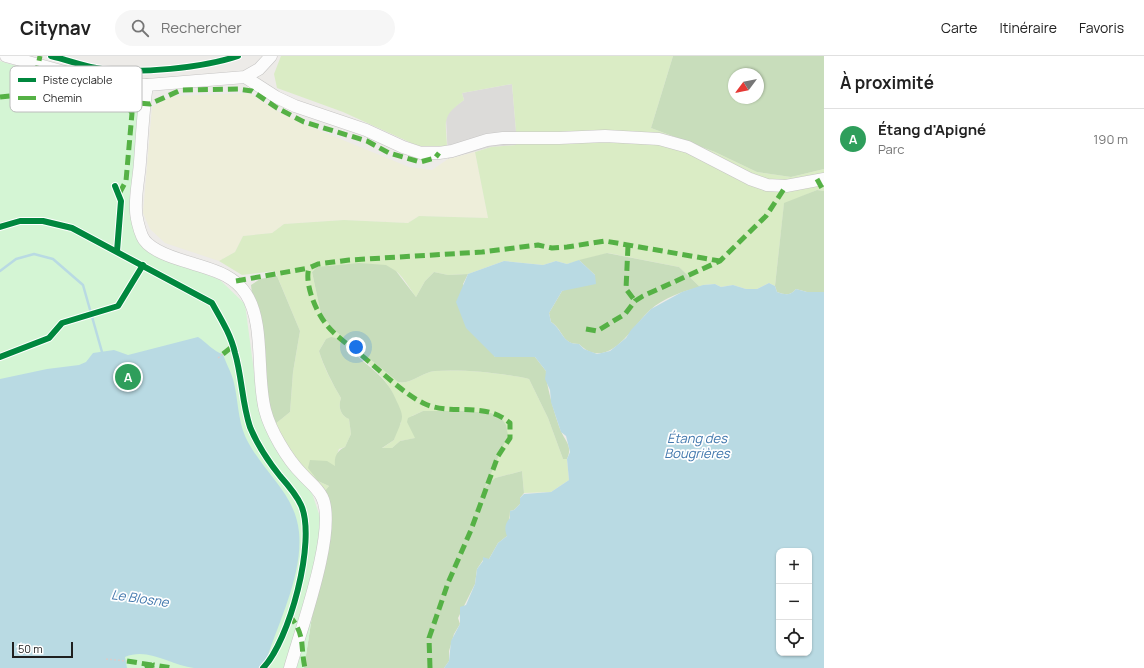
<!DOCTYPE html>
<html lang="fr">
<head>
<meta charset="utf-8">
<style>
  :root { --surface:#fff; --page:#f6f6f6; --text:#222; --muted:#767676; --line:#e0e0e0; --accent:#676665 }
  body { margin:0; font-family:Manrope,sans-serif; background:var(--page); color:var(--text) }
  .controls { position:absolute; right:12px; bottom:12px; display:grid; overflow:hidden; border-radius:8px; box-shadow:0 1px 3px #0004 }
  .controls button { width:36px; height:36px; display:grid; place-items:center; padding:0; border:0; border-bottom:1px solid var(--line); background:var(--surface); color:var(--text); font:20px sans-serif }
  .compass { position:absolute; left:728px; top:12px; width:36px; height:36px; border-radius:50%; background:var(--surface); box-shadow:0 1px 3px #0004; rotate:238deg }
  .scale { position:absolute; left:12px; bottom:10px; width:61px; box-sizing:border-box; padding-left:4px; border:2px solid #1f1f1f; border-top:0; font-size:11px; line-height:14px; white-space:nowrap; color:#1f1f1f; -webkit-text-stroke:3px #fff; paint-order:stroke }
  .you { position:absolute; left:356px; top:291px; width:14px; height:14px; margin:-10px; border:3px solid #fff; border-radius:50%; background:#1a73e8; box-shadow:0 0 0 6px #1a73e833 }
  .badge { display:grid; place-items:center; width:26px; height:26px; border-radius:50%; background:var(--accent); color:#fff; font-size:13px; font-weight:700 }
  .pin { position:absolute; translate:-50% -50%; border:2px solid #fff; box-shadow:0 1px 4px #0006 }
  .list { margin:0; padding:0; list-style:none }
  h2 { display:flex; justify-content:space-between; align-items:center; height:52px; margin:0; padding:0 16px; font-size:17px }
  h2 small { font-size:13px; font-weight:400; color:var(--muted) }
  .list li { display:grid; grid-template-columns:26px 1fr auto; gap:12px; align-items:center; box-sizing:border-box; height:60px; padding:0 16px; border-top:1px solid var(--line) }
  .list b { display:block; font-size:15px; white-space:nowrap }
  .list p { margin:0; font-size:13px; white-space:nowrap; color:var(--muted) }
  .list em { font-size:13px; font-style:normal; color:var(--muted) }
  .icon { flex:none; width:22px; height:22px; fill:none; stroke:currentColor; stroke-width:2; stroke-linecap:round; stroke-linejoin:round }
  .map { position:relative; flex:none; width:824px; height:612px; overflow:hidden }
  header { display:flex; align-items:center; gap:24px; box-sizing:border-box; height:56px; padding:0 20px; background:var(--surface); border-bottom:1px solid var(--line) }
  header strong { font-size:19px }
  nav { display:flex; gap:22px; margin-inline-start:auto; font-size:14px }
  .search { width:280px; height:36px; background:var(--page); display:flex; align-items:center; gap:10px; box-sizing:border-box; padding:0 14px; border-radius:22px; color:var(--muted); font-size:15px }
  main { display:flex }
  aside { flex:1; background:var(--surface) }
  .map>svg:first-child { display:block }
  .residential { fill:#dcdbd9 }
  .farmland { fill:#eeeeda }
  .grass { fill:#daecc5 }
  .forest { fill:#c8ddbb; fill-rule:evenodd }
  .park { fill:#d4f5d4 }
  .water { fill:#b9dae3; fill-rule:evenodd }
  .lines { fill:none; stroke-linecap:round; stroke-linejoin:round }
  .stream { stroke:#b9dae3; stroke-width:2.5 }
  .minor-casing { stroke:#c6c5c4; stroke-width:13 }
  .path { stroke:#dbccca; stroke-width:1.5; stroke-dasharray:2 2; stroke-linecap:butt }
  .minor { stroke:#fcfcfc; stroke-width:12 }
  .quiet { stroke:#55b145; stroke-width:5; stroke-dasharray:10 5; stroke-linecap:butt }
  .cycleway-casing { stroke:#fff; stroke-width:8 }
  .cycleway { stroke:#00873e; stroke-width:6 }
  .labels { text-anchor:middle; stroke-width:3.5; stroke-linejoin:round; paint-order:stroke }
  .water-label { font-size:13px; font-style:italic; fill:#4278ad; stroke:#fff }
  .key { fill:#fff; stroke:#bcbcbc; stroke-width:1 }
  .key-label { font-size:11px; fill:#1f1f1f }
</style>
</head>
<body>
<header>
<strong>Citynav</strong>
<div class="search"><svg class="icon" aria-label="search" viewBox="0 0 24 24"><circle cx="10" cy="10" r="6"/><path d="M15 15l6 6"/></svg>Rechercher</div>
<nav><a>Carte</a><a>Itinéraire</a><a>Favoris</a></nav>
</header>
<main>
<div class="map">
<svg width="824" height="612" viewBox="0 0 824 612">
  <rect width="100%" height="100%" fill="#edebe8"/>
  <polygon class="residential" points="512,28 516,75 516,89 491,91 448,103 446,62 450,54 464,44 462,37"/>
  <polygon class="farmland" points="249,37 279,56 311,71 409,111 432,114 448,103 475,96 488,162 419,160 408,167 344,164 284,168 272,177 243,180 235,196 219,205 165,187 150,173 143,157 152,51 172,40"/>
  <path class="grass" d="M 281,0 L 673,0 L 651,72 L 715,96 L 757,116 L 791,121 L 824,113 L 824,135 L 817,134 L 784,148 L 775,230 L 769,227 L 757,233 L 746,233 L 733,229 L 721,231 L 715,228 L 703,229 L 700,231 L 679,211 L 608,197 L 567,208 L 556,205 L 543,209 L 504,205 L 468,218 L 448,219 L 434,216 L 425,225 L 416,241 C 410,233 404,222 397,216 C 385,206 323,206 312,216 L 321,258 L 333,273 L 398,326 C 411,329 422,316 435,315 C 463,313 502,317 529,323 L 548,362 L 563,403 L 567,403 L 569,424 L 551,436 L 524,437 L 522,415 L 495,422 L 484,432 L 494,407 L 491,357 L 423,355 L 412,360 L 416,382 L 400,385 L 392,392 L 381,393 L 394,384 L 396,374 L 401,367 C 398,356 396,343 391,334 C 380,313 355,299 338,282 L 326,283 L 319,295 C 323,310 333,329 341,342 C 338,350 340,359 349,363 L 351,378 L 345,391 L 339,393 L 335,404 L 335,410 L 318,425 L 329,430 L 324,436 L 308,420 L 274,369 L 290,356 L 293,316 L 300,275 L 275,215 L 242,219 L 219,205 L 235,196 L 243,180 L 272,177 L 284,168 L 344,164 L 408,167 L 419,160 L 488,162 L 475,96 L 491,91 L 516,89 L 516,75 L 512,28 L 462,37 L 464,44 C 441,61 446,64 447,90 L 418,90 L 343,56 L 277,32 L 274,18 Z"/>
  <g class="forest">
    <path d="M 673,0 L 824,0 L 824,113 L 791,121 L 757,116 L 715,96 L 651,72 ZM 734,18 L 758,18 L 758,42 L 734,42 Z"/>
    <path d="M 817,134 L 824,135 L 824,236 L 807,236 L 796,233 C 790,240 786,239 777,236 L 775,230 L 784,147 Z"/>
    <path d="M 607,197 L 679,211 L 700,231 C 684,235 663,242 650,254 C 632,271 608,317 579,288 C 561,288 564,274 551,266 L 549,257 L 562,235 L 595,219 L 579,204 Z"/>
    <path d="M 359,207 L 386,209 L 396,215 L 416,241 L 425,225 L 434,216 L 448,219 L 468,218 L 463,228 L 495,301 L 535,301 L 546,315 C 545,326 556,363 561,375 C 565,385 573,390 567,403 L 563,403 L 548,362 L 529,323 C 502,317 463,313 435,315 C 422,316 411,329 398,326 L 333,273 L 321,258 L 312,216 L 317,211 Z"/>
    <polygon points="277,220 300,275 293,316 290,356 274,369 264,343 251,229 260,223"/>
    <path d="M 331,281 C 341,282 347,291 355,298 C 373,315 388,322 397,346 C 399,350 402,356 402,361 C 402,366 396,378 394,384 L 382,392 L 392,392 L 400,385 L 415,382 L 407,366 L 408,362 L 423,355 L 462,355 L 491,357 L 502,363 L 506,369 L 508,379 L 485,431 L 495,422 L 522,415 L 524,437 L 520,442 L 520,448 L 514,454 L 510,455 C 510,464 507,471 507,480 L 498,487 L 489,503 L 483,504 L 477,513 L 475,528 L 458,562 L 460,568 L 454,578 L 449,595 L 449,605 L 444,612 L 304,612 L 313,554 L 328,495 L 331,479 L 324,436 L 329,430 L 318,425 L 308,412 L 310,404 L 327,405 L 335,410 C 334,400 337,395 345,391 L 351,378 L 349,363 C 340,359 338,350 341,342 C 333,329 323,309 319,295 L 326,283 Z"/>
  </g>
  <polygon class="park" points="0,5 74,28 121,33 139,56 133,167 152,197 220,224 245,248 258,346 285,404 312,437 321,464 313,554 304,612 0,612"/>
  <g class="water">
    <path d="M 579,204 L 595,219 L 596,228 L 562,235 L 549,257 L 551,266 C 563,274 562,288 579,288 L 584,293 L 597,298 L 610,295 L 626,282 L 631,274 L 651,253 L 682,236 L 703,229 L 715,228 L 721,231 L 733,229 L 746,233 L 757,233 L 769,227 L 775,230 L 777,236 C 786,239 790,240 796,233 L 807,236 L 824,236 L 824,612 L 444,612 L 449,605 L 451,585 L 460,568 L 460,551 L 466,549 L 475,528 L 477,513 L 483,505 L 483,501 L 489,503 L 498,487 L 507,480 C 504,473 505,467 510,462 L 510,455 L 514,454 L 520,448 L 520,442 L 524,438 L 551,436 L 569,424 L 567,403 L 570,396 L 566,380 L 561,376 L 551,346 L 550,334 L 545,323 L 546,315 L 535,301 L 495,301 L 466,272 L 456,246 L 468,218 L 504,205 L 543,209 L 556,205 L 567,208 ZM 779,495 L 809,495 L 809,597 L 779,597 Z"/>
    <path d="M 198,281 C 206,286 214,296 223,298 C 226,308 232,317 234,327 C 238,344 238,363 245,380 C 261,415 295,436 299,476 C 303,517 280,563 267,602 L 260,612 C 239,612 216,612 194,612 C 171,610 149,591 125,601 L 127,612 L 0,612 L 0,323 L 47,313 L 79,309 L 86,306 L 93,297 L 114,294 L 128,299 Z"/>
  </g>
  <g class="lines">
    <polyline class="stream" points="0,215 16,203 34,198 53,203 83,229 102,296"/>
    <g class="minor-casing">
      <g id="minor">
        <polyline points="6,0 94,24 121,28 147,29 245,21 259,13 271,0"/>
        <polyline points="245,21 276,41 295,50 366,74 403,91 421,97 439,97 452,95 487,84 503,82 559,82 605,80 659,83 688,91 750,123 767,129 786,130 824,123"/>
        <path d="M 147,29 C 143,54 142,81 140,106 C 139,122 135,138 136,154 C 136,161 139,173 142,180 C 148,195 177,203 191,207 C 212,214 233,218 246,238 C 265,267 256,319 265,354 C 270,374 287,403 302,418 C 309,426 317,431 322,441 C 338,473 300,576 290,612"/>
      </g>
    </g>
    <g class="path">
      <polyline points="218,302 223,298"/>
      <polyline points="106,603 127,605"/>
    </g>
    <use href="#minor" class="minor"/>
    <g class="quiet">
      <polyline points="14,40 36,19 40,0"/>
      <path d="M 0,41 C 41,36 86,37 126,48 L 132,57 L 126,125 L 119,138"/>
      <polyline points="126,48 138,47 150,48 181,34 238,33 252,35 277,52 304,66 367,85 389,97 420,106 435,102 439,97"/>
      <polyline points="817,123 824,136"/>
      <polyline points="628,190 626,233 635,245"/>
      <polyline points="236,225 309,212"/>
      <polyline points="586,273 597,275 625,258 635,245 643,240 720,205 766,160 786,130"/>
      <polyline points="223,298 233,290"/>
      <path d="M 289,559 C 306,579 300,590 305,612"/>
      <polyline points="127,605 152,609"/>
      <polyline points="145,612 154,609 172,612"/>
      <path d="M 430,612 L 429,582 L 448,527 L 471,474 L 498,400 L 510,382 L 510,367 C 483,344 451,361 423,347 C 404,338 377,312 360,298 C 349,289 335,280 326,268 C 316,256 304,227 309,212 L 318,208 L 349,204 L 482,196 L 538,189 L 552,192 L 567,191 L 605,185 L 720,205"/>
    </g>
    <g class="cycleway-casing">
      <g id="cycleway">
        <path d="M 51,0 C 68,4 85,11 102,13 C 138,18 203,12 238,0"/>
        <polyline points="115,130 121,145 117,195"/>
        <path d="M 0,171 L 20,165 L 43,165 L 72,172 L 212,247 C 221,263 231,279 235,297 C 242,321 242,347 250,371 C 257,388 268,405 280,420 C 288,429 296,438 301,449 C 317,484 289,586 263,612"/>
        <polyline points="0,301 49,282 62,267 118,250 143,209"/>
      </g>
    </g>
    <use href="#cycleway" class="cycleway"/>
  </g>
  <g class="labels">
    <g class="water-label">
      <text x="697" y="387">Étang des<tspan x="697" dy="15">Bougrières</tspan></text>
      <text transform="translate(140 542) rotate(8)" y="5">Le Blosne</text>
    </g>
  </g>
  <rect x="10" y="10" width="132" height="46" rx="6" class="key"/>
  <rect x="18" y="22" width="18" height="4" fill="#00873e"/>
  <rect x="18" y="40" width="18" height="4" fill="#55b145"/>
  <g class="key-label">
    <text x="43" y="28">Piste cyclable</text>
    <text x="43" y="46">Chemin</text>
  </g>
</svg>
<div class="controls">
<button>+</button>
<button>−</button>
<button><svg class="icon" aria-label="locate" viewBox="0 0 24 24"><circle cx="12" cy="12" r="6"/><path d="M12 2v4M12 18v4M2 12h4M18 12h4"/></svg></button>
</div>
<svg class="compass" viewBox="-18 -18 36 36"><path d="M0-13l5 13h-10z" fill="#e53935"/><path d="M0 13l5-13h-10z" fill="#767676"/></svg>
<div class="scale">50 m</div>
<div class="you"></div>
<div class="pin badge" style="left:128px;top:321px;background:#2e9e5b">A</div>
</div>
<aside>
<h2>À proximité<small></small></h2>
<ul class="list">
<li><span class="badge" style="background:#2e9e5b">A</span><div><b>Étang d'Apigné</b><p>Parc</p></div><em>190 m</em></li>
</ul>
</aside>
</main>
</body>
</html>
